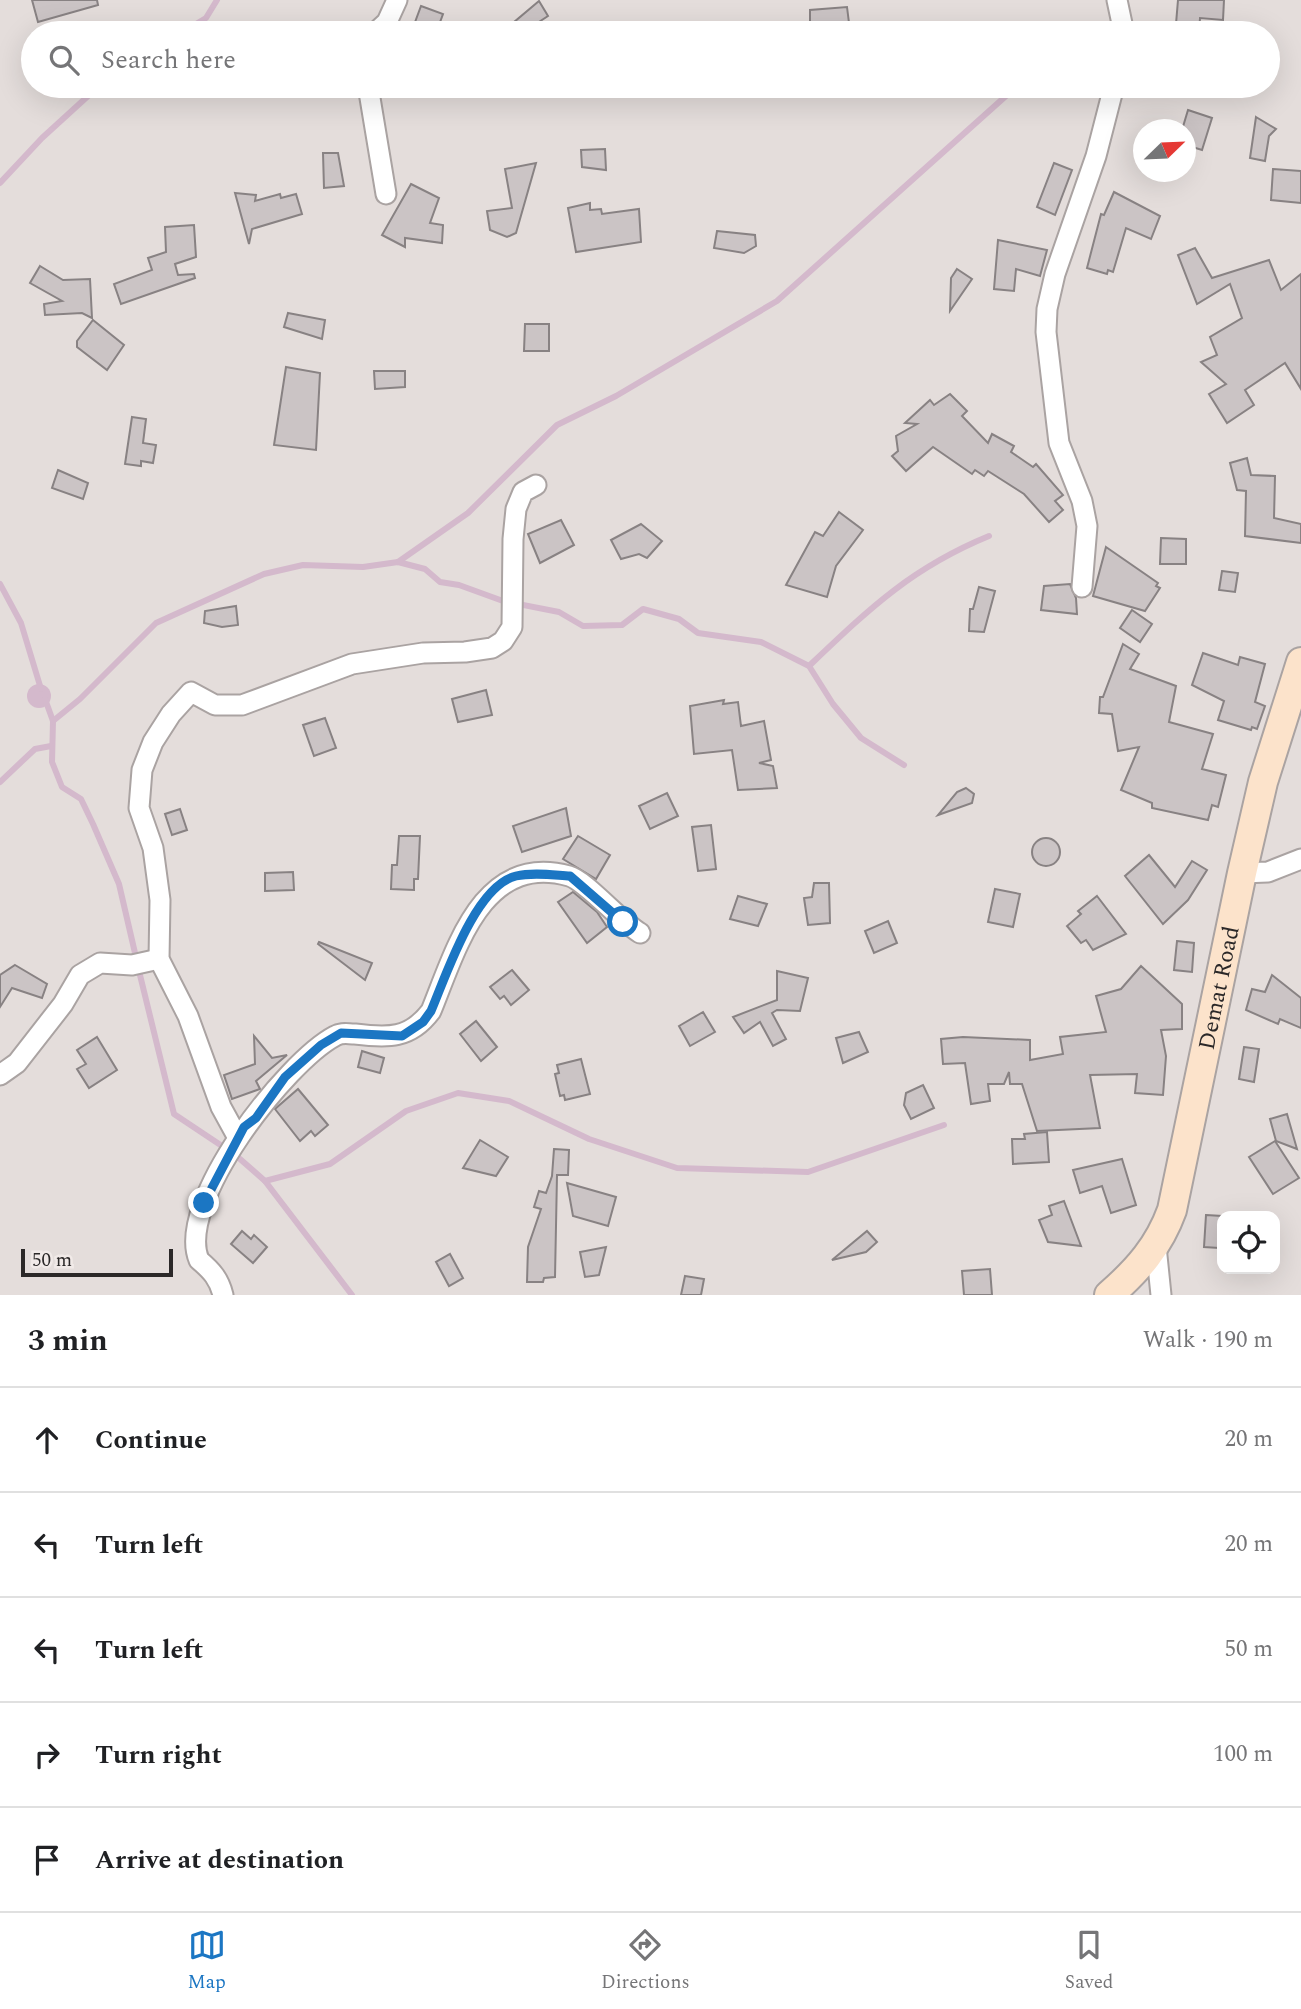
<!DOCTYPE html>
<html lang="en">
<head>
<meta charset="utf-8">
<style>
  :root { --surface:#fff; --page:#f2f2f2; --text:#202124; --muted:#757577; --line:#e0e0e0; --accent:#1b76c3 }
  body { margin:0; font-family:Spectral,serif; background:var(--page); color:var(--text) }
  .controls { position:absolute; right:21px; bottom:21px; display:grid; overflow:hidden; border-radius:14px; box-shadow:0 7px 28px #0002 }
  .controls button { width:63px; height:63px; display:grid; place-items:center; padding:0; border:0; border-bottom:2px solid var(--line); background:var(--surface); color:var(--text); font:35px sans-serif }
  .compass { position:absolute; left:1133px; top:119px; width:63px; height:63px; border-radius:50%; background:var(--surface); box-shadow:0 7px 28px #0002; rotate:67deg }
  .scale { position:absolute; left:21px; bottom:18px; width:152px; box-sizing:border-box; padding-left:7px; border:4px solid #2b2828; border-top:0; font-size:19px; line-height:24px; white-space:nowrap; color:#2b2828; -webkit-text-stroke:5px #f1eae8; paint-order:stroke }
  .stop { position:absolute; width:21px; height:21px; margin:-16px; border:5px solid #1b76c3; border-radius:50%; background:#fff }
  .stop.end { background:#1b76c3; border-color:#fff; box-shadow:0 2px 7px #0008 }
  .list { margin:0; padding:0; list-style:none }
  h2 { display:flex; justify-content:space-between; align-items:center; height:91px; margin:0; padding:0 28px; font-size:30px }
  h2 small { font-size:23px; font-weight:400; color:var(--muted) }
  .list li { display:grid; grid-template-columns:46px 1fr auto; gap:21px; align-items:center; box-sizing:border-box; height:105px; padding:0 28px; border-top:2px solid var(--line) }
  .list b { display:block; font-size:26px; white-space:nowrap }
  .list em { font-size:23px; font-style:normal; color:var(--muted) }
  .icon { flex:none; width:38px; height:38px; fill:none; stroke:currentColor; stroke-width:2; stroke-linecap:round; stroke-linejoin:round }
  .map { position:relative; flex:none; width:1301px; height:1295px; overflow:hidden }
  .search { position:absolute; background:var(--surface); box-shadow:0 7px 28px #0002; left:21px; right:21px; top:21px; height:77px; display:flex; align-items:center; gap:18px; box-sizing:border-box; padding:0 24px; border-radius:38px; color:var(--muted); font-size:26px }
  .sheet { height:616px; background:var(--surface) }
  nav { display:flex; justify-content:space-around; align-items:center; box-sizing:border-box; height:98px; border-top:2px solid var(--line); background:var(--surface); font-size:19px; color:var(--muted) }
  nav a { display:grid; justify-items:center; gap:4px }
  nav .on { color:var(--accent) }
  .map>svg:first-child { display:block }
  .water { fill:#d4b9cc }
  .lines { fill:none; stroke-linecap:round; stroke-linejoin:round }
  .stream { stroke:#d4b9cc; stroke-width:6 }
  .building { fill:#cbc4c5; stroke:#888283; stroke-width:2 }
  .street-casing { stroke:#aaa3a2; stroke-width:23 }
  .secondary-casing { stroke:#aaa3a2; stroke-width:32 }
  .street { stroke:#fff; stroke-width:19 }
  .secondary { stroke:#fce3cb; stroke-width:28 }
  .route { stroke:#1b76c3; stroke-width:9 }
  .labels { text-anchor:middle; stroke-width:6; stroke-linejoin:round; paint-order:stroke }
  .street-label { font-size:23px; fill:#2b2828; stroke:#f1eae8 }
</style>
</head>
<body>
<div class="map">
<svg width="1301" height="1295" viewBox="0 0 1301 1295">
  <rect width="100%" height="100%" fill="#e4dddb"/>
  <circle class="water" cx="39" cy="696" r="12"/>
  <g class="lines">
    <g class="stream">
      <polyline points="181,33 206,18 217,0"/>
      <polyline points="0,183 42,138 99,86"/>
      <polyline points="398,562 468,513 557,425 616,396 777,301 1017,86"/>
      <polyline points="0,584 21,623 41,689"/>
      <path d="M 809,666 C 869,609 911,568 989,536"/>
      <polyline points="45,699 53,721 52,762 62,787 81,799 93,824 119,884 135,953"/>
      <polyline points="53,721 80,699 156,623 264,574 303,565 363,567 398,562 425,569 440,582 459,585 503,601 559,612 583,626 622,625 643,609 679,619 698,633 761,642 809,666 833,704 861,738 904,765"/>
      <polyline points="0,782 35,749 51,746"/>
      <polyline points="139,971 174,1114 225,1148"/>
      <polyline points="240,1159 265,1181 330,1164 406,1111 458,1093 509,1101 589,1139 677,1168 808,1172 944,1125"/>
      <polyline points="265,1181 352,1295"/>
    </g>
  </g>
  <g class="building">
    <polygon points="32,0 97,0 98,5 38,22"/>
    <polygon points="1178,0 1224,0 1223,20 1200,18 1199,33 1179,33 1180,24 1176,24"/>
    <polygon points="539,1 548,16 522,33 501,33"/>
    <polygon points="421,6 443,14 436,33 411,33"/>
    <polygon points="847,7 849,23 810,28 810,10"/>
    <polygon points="1188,110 1212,118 1202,150 1186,145 1186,130 1182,130"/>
    <polygon points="1256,117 1276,129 1269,136 1265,161 1250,158"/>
    <polygon points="605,149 606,170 582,167 581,150"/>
    <polygon points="323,153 338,153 344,186 324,188"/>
    <polygon points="536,163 516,233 507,237 490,230 487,211 512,208 505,169"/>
    <polygon points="1054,163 1072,170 1055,215 1037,207"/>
    <polygon points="1273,169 1301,171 1301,203 1271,200"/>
    <polygon points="411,184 439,198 430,223 443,225 442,243 405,238 405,247 382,235"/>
    <polygon points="1114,192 1160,216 1151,239 1126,228 1113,272 1108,270 1107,274 1087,268 1101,214 1104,215"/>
    <polygon points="235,193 256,195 255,201 280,194 281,198 296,194 302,214 252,229 249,244"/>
    <polygon points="590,203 590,210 601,209 602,214 639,209 641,242 576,252 568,208"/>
    <polygon points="194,225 196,257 175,264 178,275 194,274 195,278 121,304 114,284 152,270 148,258 166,252 165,227"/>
    <polygon points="717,231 755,235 756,246 744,253 714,248"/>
    <polygon points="998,240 1047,250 1040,276 1016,269 1014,291 994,289"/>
    <polygon points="1195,248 1212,278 1269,260 1281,290 1301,274 1301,389 1285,363 1245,390 1254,405 1227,423 1209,394 1226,384 1201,362 1217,355 1210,337 1242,318 1230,284 1197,304 1178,255"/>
    <polygon points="40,266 63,280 90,279 92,318 82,313 45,315 44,304 62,301 30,283"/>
    <polygon points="957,269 972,279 950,311 951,278"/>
    <polygon points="288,313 325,320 322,339 284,327"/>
    <polygon points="93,320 124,345 107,370 77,347 77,341"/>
    <polygon points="525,324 549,324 549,351 524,351"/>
    <polygon points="286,367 320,373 316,450 274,445"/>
    <polygon points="374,371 405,371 405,387 375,389"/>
    <polygon points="950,394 967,411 962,416 988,443 992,434 1014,446 1011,452 1033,467 1036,464 1063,495 1055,501 1063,510 1049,522 1024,494 988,471 984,476 975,470 972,474 933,447 906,471 892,456 898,451 896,436 917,424 905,423 930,400 934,405"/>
    <polygon points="132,417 146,419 143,443 156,445 153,463 141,461 141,466 125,464"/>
    <polygon points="1247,458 1251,475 1275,476 1274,518 1301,524 1301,543 1245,536 1246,491 1237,490 1230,463"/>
    <polygon points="58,470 88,483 83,499 52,488"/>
    <polygon points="839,512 863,530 836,566 827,597 786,585 815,532 823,536"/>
    <polygon points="561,520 574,545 540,563 528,534"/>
    <polygon points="641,524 662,541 647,558 639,554 621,559 611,540"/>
    <polygon points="1161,538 1186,539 1186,564 1160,564"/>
    <polygon points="1106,547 1158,583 1156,586 1160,588 1145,611 1093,596"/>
    <polygon points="1222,571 1238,573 1235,592 1219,590"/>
    <polygon points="1070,584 1076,598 1077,614 1041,610 1044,586"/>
    <polygon points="979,587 995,591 984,632 969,631 970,609 973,609"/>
    <polygon points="236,606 238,625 222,627 204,623 205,611"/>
    <polygon points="1132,610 1152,624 1140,642 1120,628"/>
    <polygon points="1123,644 1139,654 1130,669 1176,686 1169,722 1213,734 1202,769 1226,775 1218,807 1212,805 1208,820 1152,808 1152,803 1121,790 1139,747 1118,751 1112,714 1099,713 1100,697 1103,697"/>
    <polygon points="1203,653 1238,665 1240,657 1265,664 1255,702 1265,706 1257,729 1252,727 1251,730 1218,720 1224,701 1192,685"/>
    <polygon points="486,690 492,715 458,722 452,699"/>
    <polygon points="724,700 723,704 738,702 741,726 764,721 771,760 759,763 773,766 777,788 738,790 732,750 694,754 690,706"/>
    <polygon points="325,718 336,748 314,756 303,725"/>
    <polygon points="966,788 974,794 972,803 938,815 957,792"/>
    <polygon points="667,793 678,816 650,829 639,806"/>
    <polygon points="566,808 571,836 522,852 513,826"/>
    <polygon points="180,809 187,830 172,835 165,814"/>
    <polygon points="711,825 716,869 698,871 692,827"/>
    <polygon points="399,836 420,836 418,879 414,879 414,890 391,889 392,865 397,865"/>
    <polygon points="578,836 610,855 596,879 563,859"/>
    <circle cx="1046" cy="852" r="14"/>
    <polygon points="1149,855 1175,887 1192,861 1207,870 1188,900 1163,924 1125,876"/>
    <polygon points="293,872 294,890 265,891 265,873"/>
    <polygon points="814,883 829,883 830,923 808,925 804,898 812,897"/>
    <polygon points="995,889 1020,894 1013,927 988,922"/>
    <polygon points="573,892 597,912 607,927 587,943 558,902"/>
    <polygon points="738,896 767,904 758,926 730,919"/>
    <polygon points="1097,896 1126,934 1093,950 1086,940 1081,943 1067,926 1081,914 1078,911"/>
    <polygon points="888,921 897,943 874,953 865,931"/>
    <polygon points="1177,941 1194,943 1192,972 1174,970"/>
    <polygon points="319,942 372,963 365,980 318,944"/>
    <polygon points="15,965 47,984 42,998 12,988 0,1007 0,975"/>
    <polygon points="1141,966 1182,1004 1182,1029 1161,1030 1166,1056 1163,1095 1135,1093 1137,1074 1090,1075 1100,1128 1037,1131 1022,1084 1010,1084 1009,1072 1004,1084 988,1084 990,1101 971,1104 965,1063 943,1064 941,1039 963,1037 1030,1040 1030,1060 1063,1054 1060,1037 1106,1032 1096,996 1121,989"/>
    <polygon points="512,970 529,990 511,1005 504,996 500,999 490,987"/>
    <polygon points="777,971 808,978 800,1011 777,1010 772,1013 786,1039 773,1046 760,1022 744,1033 733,1017 777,1000"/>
    <polygon points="1272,975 1301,998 1301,1028 1280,1019 1278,1024 1246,1010 1252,989 1265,992"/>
    <polygon points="703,1012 715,1032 690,1046 679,1026"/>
    <polygon points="476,1021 497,1047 481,1061 460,1034"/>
    <polygon points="859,1032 868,1052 843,1063 836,1038"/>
    <polygon points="254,1036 272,1058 287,1055 256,1081 260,1089 232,1099 224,1075 255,1064"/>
    <polygon points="97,1037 117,1070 89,1088 77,1069 86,1064 77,1050"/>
    <polygon points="1244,1047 1259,1049 1254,1082 1239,1079"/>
    <polygon points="362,1051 384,1058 380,1073 358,1067"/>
    <polygon points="581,1059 590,1094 565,1100 564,1095 560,1096 555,1074 559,1073 557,1065"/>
    <polygon points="923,1085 934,1108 911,1119 904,1105 906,1093"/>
    <polygon points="298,1089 328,1125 315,1136 311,1131 300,1141 275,1109"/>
    <polygon points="1287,1114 1297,1149 1276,1141 1270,1119"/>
    <polygon points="1047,1132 1049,1162 1013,1164 1012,1139 1025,1139 1024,1134"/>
    <polygon points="480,1140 508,1157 496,1176 463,1168"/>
    <polygon points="1275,1141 1299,1178 1273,1194 1249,1157"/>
    <polygon points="554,1149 569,1150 568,1175 557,1175 555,1277 544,1278 543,1282 527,1282 528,1247 541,1209 534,1207 539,1191 546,1193 552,1176"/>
    <polygon points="1122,1159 1136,1205 1111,1213 1102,1186 1080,1193 1073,1170"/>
    <polygon points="567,1183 616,1197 608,1226 573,1216"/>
    <polygon points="1064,1201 1081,1246 1048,1242 1039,1220 1052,1215 1049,1206"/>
    <polygon points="1206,1215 1222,1216 1219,1248 1204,1247"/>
    <polygon points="242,1231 251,1239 254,1235 267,1247 253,1263 231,1244"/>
    <polygon points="867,1231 877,1242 866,1252 832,1260"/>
    <polygon points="606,1247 599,1275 585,1277 580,1252"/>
    <polygon points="450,1254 463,1278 449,1286 436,1262"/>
    <polygon points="990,1269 992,1295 964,1295 962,1271"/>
    <polygon points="685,1276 704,1279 701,1295 681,1295"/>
  </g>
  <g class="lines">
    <g class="street-casing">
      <g id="street">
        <polyline points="1117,0 1124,33"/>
        <polyline points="375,33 387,22 397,0"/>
        <polyline points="368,86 386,194"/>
        <polyline points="1082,587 1087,526 1082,501 1059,443 1046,332 1047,309 1055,274 1096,156 1114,86"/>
        <polyline points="1242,873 1268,872 1301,859"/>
        <polyline points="0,1075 17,1063 63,1004 80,975 100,963 132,965 159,959"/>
        <polyline points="238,1138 221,1107 188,1016 159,959 160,900 153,848 139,808 142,770 153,742 171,714 191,692 215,705 242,705 352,664 423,653 465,652 492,648 503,641 512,627 513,539 516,509 523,492 536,485"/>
        <polyline points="1156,1246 1161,1295"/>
        <path d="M 223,1295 C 219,1279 212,1271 199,1260 C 175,1203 286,1062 335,1036 C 342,1032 347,1034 355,1034 C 388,1038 410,1039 431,1011 C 456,950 482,852 569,876 C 586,881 620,921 640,933"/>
      </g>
    </g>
    <g class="secondary-casing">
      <g id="secondary">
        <path id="s1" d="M 1109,1295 C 1138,1270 1159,1246 1172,1210 L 1242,873 L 1263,782 L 1301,662"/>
      </g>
    </g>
    <use href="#street" class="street"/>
    <use href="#secondary" class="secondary"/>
  </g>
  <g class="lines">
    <path class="route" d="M 204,1203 L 244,1127 L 256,1118 L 285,1077 L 321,1045 L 341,1033 L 402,1036 L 423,1022 L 431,1011 C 446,976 475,886 516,876 C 533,872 553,875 570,876 L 623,922"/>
  </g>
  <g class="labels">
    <g class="street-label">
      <text dy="8" stroke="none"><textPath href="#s1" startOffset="334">Demat Road</textPath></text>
    </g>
  </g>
</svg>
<div class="controls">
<button><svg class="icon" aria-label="locate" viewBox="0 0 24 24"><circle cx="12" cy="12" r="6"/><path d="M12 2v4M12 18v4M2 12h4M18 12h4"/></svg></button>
</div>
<svg class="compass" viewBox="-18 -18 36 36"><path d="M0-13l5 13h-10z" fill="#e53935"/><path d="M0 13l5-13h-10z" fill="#757577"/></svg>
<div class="scale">50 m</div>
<div class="stop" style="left:623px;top:922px"></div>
<div class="stop end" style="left:204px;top:1203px"></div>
<div class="search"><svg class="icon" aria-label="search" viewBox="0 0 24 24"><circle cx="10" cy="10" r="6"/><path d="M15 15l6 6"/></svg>Search here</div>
</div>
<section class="sheet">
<h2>3 min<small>Walk · 190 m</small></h2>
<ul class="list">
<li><svg class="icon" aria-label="ahead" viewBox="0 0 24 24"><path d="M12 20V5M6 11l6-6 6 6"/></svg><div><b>Continue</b></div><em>20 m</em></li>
<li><svg class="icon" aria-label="left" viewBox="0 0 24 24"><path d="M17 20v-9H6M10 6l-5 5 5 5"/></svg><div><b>Turn left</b></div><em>20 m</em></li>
<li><svg class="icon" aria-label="left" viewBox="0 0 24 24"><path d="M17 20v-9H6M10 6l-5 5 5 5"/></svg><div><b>Turn left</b></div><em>50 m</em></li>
<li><svg class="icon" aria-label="right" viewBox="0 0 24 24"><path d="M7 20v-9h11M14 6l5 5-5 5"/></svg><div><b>Turn right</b></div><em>100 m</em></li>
<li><svg class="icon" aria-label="arrive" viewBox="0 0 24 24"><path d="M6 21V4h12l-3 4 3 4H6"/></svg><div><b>Arrive at destination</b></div></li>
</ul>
</section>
<nav>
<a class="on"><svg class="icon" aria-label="map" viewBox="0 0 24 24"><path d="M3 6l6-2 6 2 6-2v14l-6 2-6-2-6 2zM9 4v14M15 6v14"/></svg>Map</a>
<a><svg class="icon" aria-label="directions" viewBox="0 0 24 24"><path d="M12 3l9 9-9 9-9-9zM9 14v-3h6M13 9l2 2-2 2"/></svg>Directions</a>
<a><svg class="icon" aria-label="saved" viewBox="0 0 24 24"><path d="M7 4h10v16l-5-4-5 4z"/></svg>Saved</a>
</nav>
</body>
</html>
